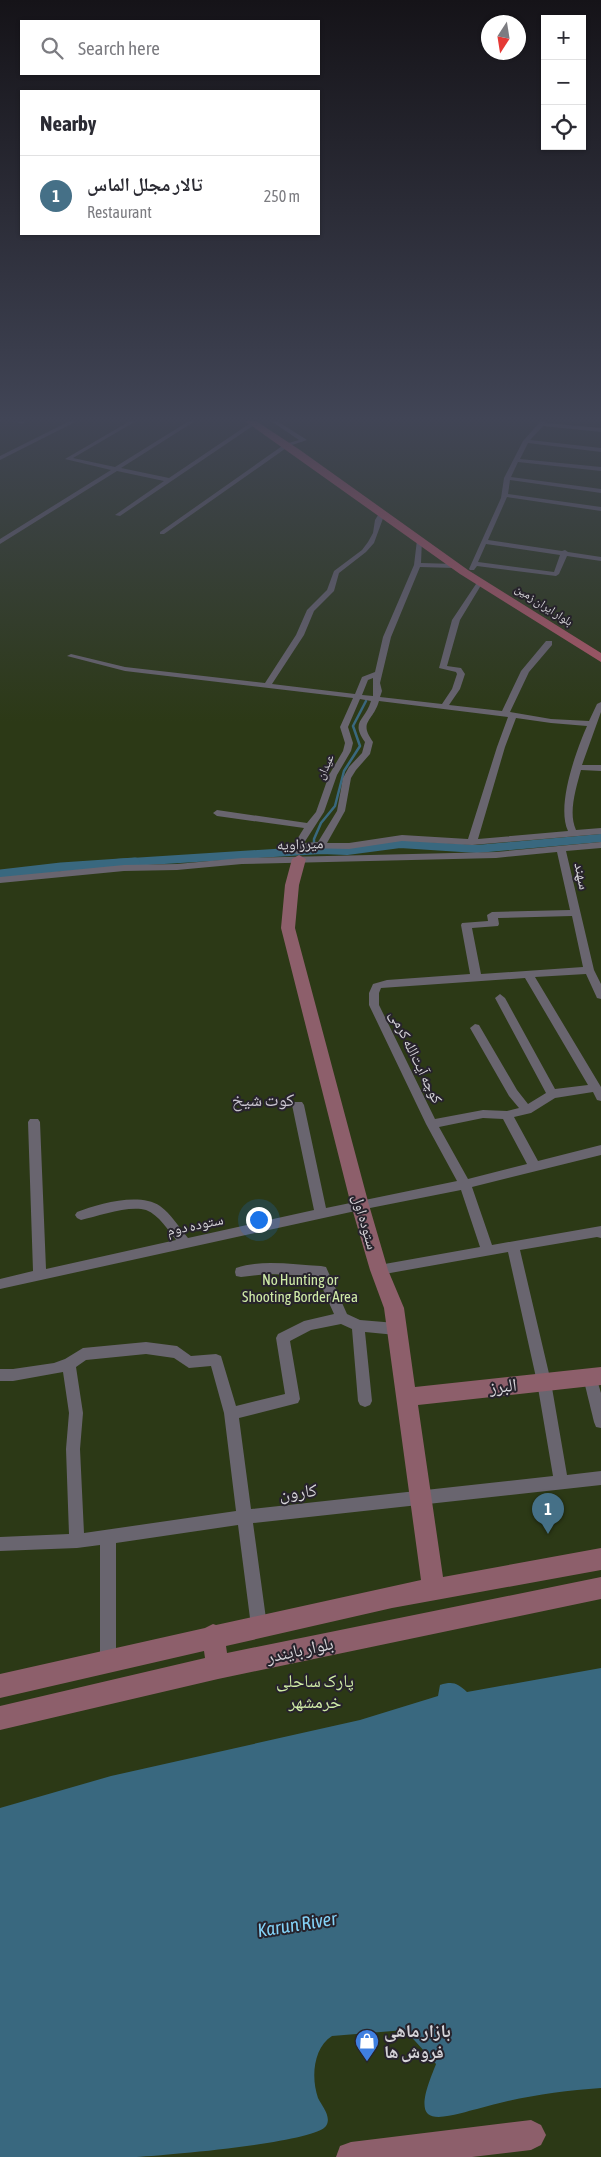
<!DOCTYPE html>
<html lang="en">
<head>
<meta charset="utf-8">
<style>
  :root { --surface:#fff; --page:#f7f7f7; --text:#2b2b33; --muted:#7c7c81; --line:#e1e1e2; --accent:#457087 }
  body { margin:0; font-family:"Asap Condensed","Noto Naskh Arabic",sans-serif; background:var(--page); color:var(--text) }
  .controls { position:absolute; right:15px; top:15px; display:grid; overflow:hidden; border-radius:0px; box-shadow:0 1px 4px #0004 }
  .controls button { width:45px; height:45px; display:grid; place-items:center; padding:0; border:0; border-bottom:1px solid var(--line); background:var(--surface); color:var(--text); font:25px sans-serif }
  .compass { position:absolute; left:481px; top:15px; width:45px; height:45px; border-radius:50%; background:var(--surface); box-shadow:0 1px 4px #0004; rotate:192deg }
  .you { position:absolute; left:258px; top:1219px; width:18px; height:18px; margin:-12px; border:4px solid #fff; border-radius:50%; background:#1a73e8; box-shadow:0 0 0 8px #1a73e833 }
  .badge { display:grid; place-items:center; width:32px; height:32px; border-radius:50%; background:var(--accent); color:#fff; font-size:16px; font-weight:700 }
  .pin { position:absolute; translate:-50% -41px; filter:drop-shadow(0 1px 2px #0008) }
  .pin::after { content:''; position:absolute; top:26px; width:18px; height:15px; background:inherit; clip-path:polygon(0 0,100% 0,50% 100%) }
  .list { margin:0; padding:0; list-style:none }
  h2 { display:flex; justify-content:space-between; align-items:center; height:65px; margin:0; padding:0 20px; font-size:21px }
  h2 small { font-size:16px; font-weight:400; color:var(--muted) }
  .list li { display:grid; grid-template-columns:32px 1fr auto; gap:15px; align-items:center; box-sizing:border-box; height:80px; padding:0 20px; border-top:1px solid var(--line) }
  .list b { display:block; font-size:19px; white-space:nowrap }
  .list p { margin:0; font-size:16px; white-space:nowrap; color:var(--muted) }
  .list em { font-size:16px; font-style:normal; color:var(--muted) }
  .icon { flex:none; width:28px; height:28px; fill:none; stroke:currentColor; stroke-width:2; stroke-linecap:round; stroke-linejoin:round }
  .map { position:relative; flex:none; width:601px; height:2157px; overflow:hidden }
  .search { position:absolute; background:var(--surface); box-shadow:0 1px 4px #0004; left:20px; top:20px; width:300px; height:55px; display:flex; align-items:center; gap:12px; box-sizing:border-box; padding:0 18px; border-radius:0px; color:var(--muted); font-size:19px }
  .panel { position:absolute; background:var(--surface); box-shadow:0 1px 4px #0004; left:20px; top:90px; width:300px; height:145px; border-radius:0px }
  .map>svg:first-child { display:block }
  .green { fill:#2c3916 }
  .water { fill:#39687f }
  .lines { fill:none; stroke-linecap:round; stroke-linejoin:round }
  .stream { stroke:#39687f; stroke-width:2.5 }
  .canal-far1 { stroke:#39687f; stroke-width:8 }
  .canal { stroke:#39687f; stroke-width:9 }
  .street { fill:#69656f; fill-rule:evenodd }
  .secondary { fill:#8d5f6b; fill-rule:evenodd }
  .primary { fill:#b05967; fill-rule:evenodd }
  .labels { text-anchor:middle; stroke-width:4; stroke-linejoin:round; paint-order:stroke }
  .far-street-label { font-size:12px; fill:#d6d4d9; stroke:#27232c }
  .street-label { font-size:15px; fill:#d6d4d9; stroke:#27232c }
  .park-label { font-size:15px; fill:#cfeba7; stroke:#27232c }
  .quarter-label { font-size:18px; fill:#c9c4cf; stroke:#27232c }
  .near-street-label { font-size:18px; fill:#d6d4d9; stroke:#27232c }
  .near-park-label { font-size:18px; fill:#cfeba7; stroke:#27232c }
  .near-poi-label { font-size:18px; font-weight:bold; fill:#d6d4d9; stroke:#27232c; text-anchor:start }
  .near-water-label { font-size:19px; font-style:italic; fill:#84d2f7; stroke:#27232c }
</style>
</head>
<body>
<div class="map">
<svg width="601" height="2157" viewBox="0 0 601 2157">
  <rect width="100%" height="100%" fill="#27232c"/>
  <rect class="green" x="0" y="421" width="601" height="1736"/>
  <path class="water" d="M 601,1668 L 601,2088 C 558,2091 518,2097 477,2109 C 467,2111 437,2122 428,2114 C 418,2105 432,2075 436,2064 L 405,2030 L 332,2036 C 313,2048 311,2078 318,2098 C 322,2106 332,2117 326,2126 C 315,2143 159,2156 133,2157 C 89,2157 44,2157 0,2157 L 0,1808 L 111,1776 L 360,1720 L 438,1696 L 440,1685 C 453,1681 457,1683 467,1692 Z"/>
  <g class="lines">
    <polyline class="stream" points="314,851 314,839 321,823 335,806 344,771 360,746 353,726 366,701"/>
    <polyline class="canal-far1" points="116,863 321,850 347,851 400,844 477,849 601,838"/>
    <polyline class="canal" points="0,874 61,867 135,862"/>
    <g class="street">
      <polygon points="13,421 23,421 25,422 22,424"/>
      <polygon points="70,421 77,421 0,460 0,456"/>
      <polygon points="130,421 136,421 73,458 115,467 189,421 195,421 121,468 169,478 252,422 257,423 120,516 115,515 164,481 117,471 0,544 0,539 111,470 65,459"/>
      <polygon points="271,421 277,421 307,440 289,446 164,534 160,534 160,532 285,444 299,440"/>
      <path d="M 541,421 L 547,421 L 545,423 L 601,428 L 601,432 L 543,426 L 530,440 L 601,448 L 601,452 L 528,443 L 520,459 L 601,467 L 601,471 L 518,462 L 511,477 L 601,489 L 601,493 L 510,480 L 508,494 L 601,507 L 601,511 L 507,497 L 488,540 L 562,551 L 565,550 L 568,552 L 601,557 L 601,561 L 567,556 L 559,574 L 556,576 L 477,566 L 474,570 L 470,570 L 469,569 L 501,498 L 504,478 L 523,441 ZM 486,544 L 560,555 L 554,572 L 478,562 Z"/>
      <path d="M 380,512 L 385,513 L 374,543 L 366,552 L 339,573 L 334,591 L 314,611 L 304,635 L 272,684 L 355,694 L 362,677 L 375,672 L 383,637 L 414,565 L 417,540 L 422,539 L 421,563 L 455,564 L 458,566 L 455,568 L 420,567 L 391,637 L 380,683 L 382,691 L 380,697 L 442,704 L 452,689 L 457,674 L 456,672 L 439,668 L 452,620 L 478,581 L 482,581 L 483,582 L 460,620 L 447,666 L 461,668 L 465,674 L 460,689 L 449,705 L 502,711 L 521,671 L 546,641 L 552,641 L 552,645 L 529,672 L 510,712 L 551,719 L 589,721 L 597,704 L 601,702 L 601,712 L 582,765 L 601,765 L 601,771 L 581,770 C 576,788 568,813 576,830 L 601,828 L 601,834 L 472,845 L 402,841 L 349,849 L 303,848 L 302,854 L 296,854 L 293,846 L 304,828 L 217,816 L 213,813 L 217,810 L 307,823 L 316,812 L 329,775 L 343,751 L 345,743 L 340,727 L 353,698 L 125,671 L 67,656 L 71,654 L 125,667 L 265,683 L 296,635 L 307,610 L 327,590 L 334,571 L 362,550 L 368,542 L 373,533 L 375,520 ZM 373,678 L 373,696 L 362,695 L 368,680 ZM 360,699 L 371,701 C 365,721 350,721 365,742 L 362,753 L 349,767 L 343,778 L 337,811 L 318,842 L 304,843 L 324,812 L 337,775 L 351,751 L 353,743 L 348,727 ZM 379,701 L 508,717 L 497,747 L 468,839 L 402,835 L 349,843 L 327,843 L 345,811 L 351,778 L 356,770 L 370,754 L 373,742 C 358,721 373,722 379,701 ZM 516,718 L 551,723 L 587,726 C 576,751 556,806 568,831 L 478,839 L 505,747 Z"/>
      <path d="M 601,842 L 601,848 L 566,851 L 594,970 L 601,984 L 601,999 L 597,998 L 586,974 L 535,977 L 601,1087 L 601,1101 L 597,1100 L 593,1092 L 555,1098 L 531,1113 L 514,1117 L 538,1161 L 601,1145 L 601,1155 L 472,1187 L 492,1245 L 601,1226 L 601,1238 L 597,1237 L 520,1250 L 551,1382 L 567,1475 L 601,1471 L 601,1485 L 253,1523 L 267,1626 L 265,1632 L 259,1634 L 253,1632 L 251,1626 L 238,1525 L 116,1543 L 116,1663 L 114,1669 L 108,1671 L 102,1669 L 100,1663 L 100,1545 L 77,1548 L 0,1551 L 0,1537 L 69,1534 L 66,1449 L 69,1413 L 63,1372 L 13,1381 L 0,1381 L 0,1369 L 13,1369 L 54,1363 L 65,1359 L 83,1348 L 146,1342 L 177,1346 L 191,1356 L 216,1354 L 221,1356 L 236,1406 L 285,1394 L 276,1338 L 278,1334 L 304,1321 L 334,1314 L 317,1276 L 268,1274 L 241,1277 L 236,1276 L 235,1272 L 236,1268 C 262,1259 294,1265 321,1266 L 326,1267 L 347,1314 L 360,1320 L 396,1323 L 401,1325 L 403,1329 L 401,1333 L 396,1335 L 365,1332 L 372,1401 L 370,1405 L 365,1407 L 360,1405 L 358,1401 L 352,1329 L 341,1324 L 311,1330 L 290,1341 L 300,1399 L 298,1403 L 239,1418 L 251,1509 L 553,1476 L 537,1382 L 508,1252 L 379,1275 L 374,1274 L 373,1270 L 374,1266 L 379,1265 L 480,1247 L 461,1190 L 360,1210 L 0,1289 L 0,1279 L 33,1271 L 28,1122 L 30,1119 L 38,1119 L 40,1122 L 46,1269 L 176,1240 C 168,1230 159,1215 146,1210 C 129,1205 98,1216 81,1220 L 77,1218 L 75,1215 L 77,1212 C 98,1204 139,1192 160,1206 C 171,1214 179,1227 188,1238 L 314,1210 L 292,1105 L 294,1102 L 302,1102 L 304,1105 L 326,1208 L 457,1181 L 426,1124 L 369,1005 L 369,993 L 373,984 L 387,980 L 470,974 L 461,925 L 462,923 L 488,921 L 487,915 L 492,912 L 570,910 L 557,852 L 496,858 L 242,864 L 177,870 L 124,871 L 0,883 L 0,877 L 124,865 L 177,864 L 242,858 L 496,852 ZM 572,916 L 583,967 L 481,974 L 472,928 L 498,926 L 499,924 L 498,918 ZM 525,978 L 588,1085 L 555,1089 L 505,998 L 500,994 L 495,998 L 546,1093 L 528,1104 L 517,1090 L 479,1025 L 475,1024 L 470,1028 L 509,1096 L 519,1108 L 507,1111 L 483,1110 L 435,1119 L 379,1005 L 379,993 L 381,988 ZM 483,1118 L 503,1119 L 527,1164 L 468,1179 L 439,1127 ZM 146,1354 L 174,1358 L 189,1368 L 211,1366 L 224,1413 L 236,1511 L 84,1533 L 80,1449 L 83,1413 L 76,1367 L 86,1360 Z"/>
      <polygon points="590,1371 595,1373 601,1393 601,1428 596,1427 594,1422 583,1377 585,1373"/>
    </g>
    <g class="secondary">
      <polygon points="299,855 306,859 299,885 295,928 369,1205 388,1270 404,1308 415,1387 601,1367 601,1385 418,1405 443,1577 601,1548 601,1570 392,1608 226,1646 227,1653 601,1577 601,1599 218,1679 0,1730 0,1706 205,1658 204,1651 0,1698 0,1674 205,1628 213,1624 216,1625 421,1580 384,1308 370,1270 351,1205 281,928 285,885 292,859"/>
      <polygon points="531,2120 541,2125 546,2135 541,2145 531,2150 472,2157 336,2157 340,2146 351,2142"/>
    </g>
    <polygon class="primary" points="245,421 256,421 300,450 468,570 601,653 601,662 460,574"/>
  </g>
  <linearGradient id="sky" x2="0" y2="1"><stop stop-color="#151318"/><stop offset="0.58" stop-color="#414556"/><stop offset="1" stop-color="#414556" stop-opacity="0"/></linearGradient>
  <rect width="601" height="723" fill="url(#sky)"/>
  <defs>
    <g id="shop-pin" transform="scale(1.25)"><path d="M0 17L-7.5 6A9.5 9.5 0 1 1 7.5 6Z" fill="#3f7fe0" stroke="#27232c"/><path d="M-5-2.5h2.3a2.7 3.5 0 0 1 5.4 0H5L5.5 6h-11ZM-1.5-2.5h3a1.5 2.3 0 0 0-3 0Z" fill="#fff"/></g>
  </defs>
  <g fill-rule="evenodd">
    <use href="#shop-pin" x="367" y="2041"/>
  </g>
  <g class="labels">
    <g class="far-street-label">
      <text transform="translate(544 605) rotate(33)" y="4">بلوار ایران زمین</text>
      <text transform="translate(325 767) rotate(-66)" y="4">عیدان</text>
    </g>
    <g class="street-label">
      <text transform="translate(300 844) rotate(-2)" y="5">میرزاویه</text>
      <text transform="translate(582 876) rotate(78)" y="5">سهند</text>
      <text transform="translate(416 1057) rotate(64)" y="5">کوچه آیت‌الله کرمی</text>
      <text transform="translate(365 1222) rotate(74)" y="5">ستوده اول</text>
      <text transform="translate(195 1225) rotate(-12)" y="5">ستوده دوم</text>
    </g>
    <g class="park-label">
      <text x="300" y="1285">No Hunting or<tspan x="300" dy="17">Shooting Border Area</tspan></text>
    </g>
    <g class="quarter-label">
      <text x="263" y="1106">کوت شیخ</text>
    </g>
    <g class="near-street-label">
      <text transform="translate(503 1386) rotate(-6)" y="6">البرز</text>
      <text transform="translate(298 1492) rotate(-6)" y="6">کارون</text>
      <text transform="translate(300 1650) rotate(-12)" y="6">بلوار بایندر</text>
    </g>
    <g class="near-park-label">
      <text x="315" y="1687">پارک ساحلی<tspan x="315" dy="21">خرمشهر</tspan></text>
    </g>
    <g class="near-poi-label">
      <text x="384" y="2037">بازار ماهی<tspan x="384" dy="21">فروش ها</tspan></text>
    </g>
    <g class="near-water-label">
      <text transform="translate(297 1924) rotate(-9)" y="7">Karun River</text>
    </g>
  </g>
</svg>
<div class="controls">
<button>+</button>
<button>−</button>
<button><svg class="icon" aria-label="locate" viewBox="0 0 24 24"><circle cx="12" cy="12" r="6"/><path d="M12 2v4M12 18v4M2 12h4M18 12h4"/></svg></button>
</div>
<svg class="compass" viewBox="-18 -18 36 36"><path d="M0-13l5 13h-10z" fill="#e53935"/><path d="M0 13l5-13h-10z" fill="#7c7c81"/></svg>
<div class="you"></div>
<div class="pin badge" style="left:548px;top:1534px">1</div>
<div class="search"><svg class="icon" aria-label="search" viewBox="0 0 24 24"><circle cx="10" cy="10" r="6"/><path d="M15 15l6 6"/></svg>Search here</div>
<section class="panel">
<h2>Nearby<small></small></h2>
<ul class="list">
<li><span class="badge">1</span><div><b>تالار مجلل الماس</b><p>Restaurant</p></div><em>250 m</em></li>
</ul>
</section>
</div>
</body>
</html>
